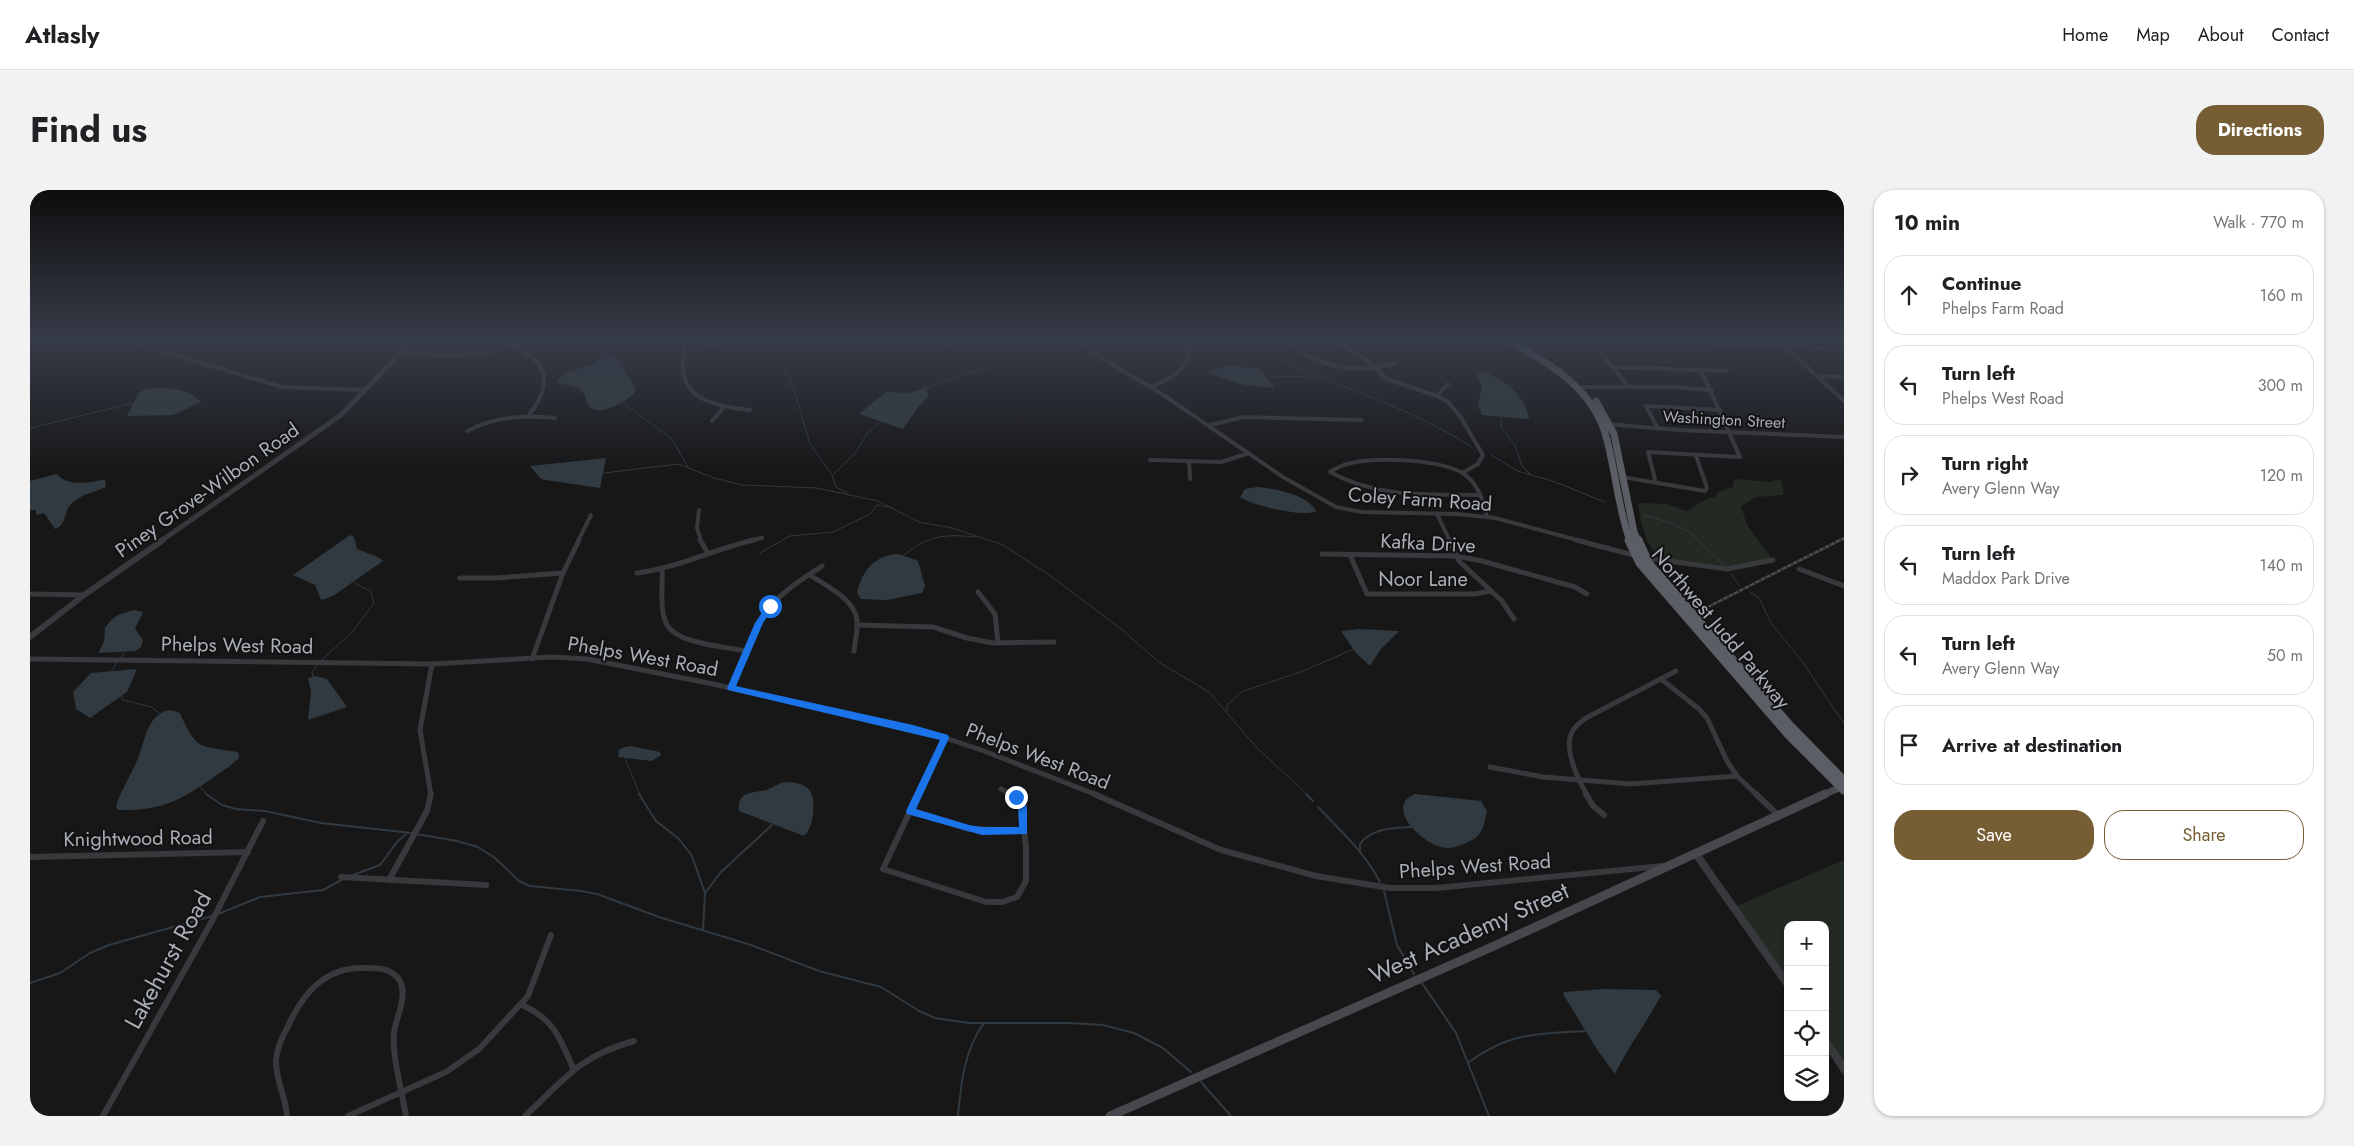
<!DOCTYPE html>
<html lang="en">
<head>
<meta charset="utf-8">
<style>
  :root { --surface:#fff; --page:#f2f2f2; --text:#202124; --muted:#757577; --line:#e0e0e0; --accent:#765d34 }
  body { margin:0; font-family:Jost,sans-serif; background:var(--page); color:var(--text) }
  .controls { position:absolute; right:15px; bottom:15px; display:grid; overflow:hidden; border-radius:10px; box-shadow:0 1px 4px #0004 }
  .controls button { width:45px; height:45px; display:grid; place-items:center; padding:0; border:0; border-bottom:1px solid var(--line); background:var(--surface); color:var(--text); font:25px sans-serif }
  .stop { position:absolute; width:15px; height:15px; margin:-11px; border:4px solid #1a73e8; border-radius:50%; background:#fff }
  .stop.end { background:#1a73e8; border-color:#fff; box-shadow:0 1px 5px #0008 }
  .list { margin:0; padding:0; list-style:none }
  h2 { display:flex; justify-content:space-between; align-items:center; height:65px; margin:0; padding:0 20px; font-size:21px }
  h2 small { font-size:16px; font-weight:400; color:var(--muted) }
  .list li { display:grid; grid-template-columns:32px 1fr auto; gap:15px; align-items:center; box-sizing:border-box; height:80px; margin:0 10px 10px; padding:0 10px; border:1px solid var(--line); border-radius:20px }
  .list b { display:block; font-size:19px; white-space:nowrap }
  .list p { margin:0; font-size:16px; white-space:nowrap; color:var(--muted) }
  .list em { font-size:16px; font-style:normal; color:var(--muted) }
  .actions { display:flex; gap:10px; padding:15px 20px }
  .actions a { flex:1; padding:11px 0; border:1px solid var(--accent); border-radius:20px; text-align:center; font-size:18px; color:var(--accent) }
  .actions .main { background:var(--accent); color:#fff }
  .icon { flex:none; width:28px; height:28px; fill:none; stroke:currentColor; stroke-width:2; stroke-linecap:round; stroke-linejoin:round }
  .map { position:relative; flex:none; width:1814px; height:926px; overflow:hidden; border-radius:20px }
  header { display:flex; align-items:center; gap:30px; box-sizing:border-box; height:70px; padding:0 25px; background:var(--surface); border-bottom:1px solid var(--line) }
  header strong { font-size:24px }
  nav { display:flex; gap:28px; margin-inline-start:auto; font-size:18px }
  .intro { display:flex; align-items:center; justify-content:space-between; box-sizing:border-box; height:120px; padding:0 30px }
  h1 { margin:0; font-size:35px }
  .button { padding:12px 22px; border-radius:20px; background:var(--accent); color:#fff; font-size:18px; font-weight:700 }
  main { display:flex; gap:30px; padding:0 30px }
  aside { flex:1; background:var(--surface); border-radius:20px; box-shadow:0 1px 4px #0004 }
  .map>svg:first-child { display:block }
  .green { fill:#232a24 }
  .water { fill:#313a40 }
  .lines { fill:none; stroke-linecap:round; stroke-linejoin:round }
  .stream-far1 { stroke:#313a40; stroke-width:1 }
  .stream { stroke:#313a40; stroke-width:2 }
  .minor-far2 { stroke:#38393d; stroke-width:4 }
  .minor-far1 { stroke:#38393d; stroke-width:5 }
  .minor { stroke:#38393d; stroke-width:6 }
  .tertiary-far2 { stroke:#38393d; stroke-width:5 }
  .tertiary-far1 { stroke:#38393d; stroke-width:6 }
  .tertiary { stroke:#38393d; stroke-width:8 }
  .secondary-far1 { stroke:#46484d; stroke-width:7 }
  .secondary { stroke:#46484d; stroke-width:9 }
  .trunk-far1 { stroke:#5c5e65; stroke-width:7 }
  .trunk { stroke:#5c5e65; stroke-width:9 }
  .rail-casing { stroke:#515358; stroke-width:2.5 }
  .rail { stroke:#121213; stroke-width:1; stroke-dasharray:3; stroke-linecap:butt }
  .route { fill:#1a73e8 }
  .labels { text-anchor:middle; stroke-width:4; stroke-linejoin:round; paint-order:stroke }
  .far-street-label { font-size:16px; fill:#aaafb7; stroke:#121213 }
  .street-label { font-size:20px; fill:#aaafb7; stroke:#121213 }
  .near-street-label { font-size:24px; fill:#aaafb7; stroke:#121213 }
</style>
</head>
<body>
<header>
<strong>Atlasly</strong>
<nav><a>Home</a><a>Map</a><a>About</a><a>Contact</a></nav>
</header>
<div class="intro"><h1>Find us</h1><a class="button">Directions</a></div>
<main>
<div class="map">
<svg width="1814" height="926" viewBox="0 0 1814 926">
  <rect width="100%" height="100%" fill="#171718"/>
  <g class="green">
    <polygon points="1491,149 1593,149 1596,155 1530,152 1503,156"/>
    <polygon points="1704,289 1742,292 1745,289 1751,290 1754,305 1727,307 1711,316 1717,335 1741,368 1703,377 1637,369 1624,361 1617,351 1611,331 1608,313 1637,314 1656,321 1678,308 1685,307 1688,302 1703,297"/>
    <polygon points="1814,670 1814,886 1795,857 1795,735 1758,735 1758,799 1704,717"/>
  </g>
  <g class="water">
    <path d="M 582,165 L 588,167 C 590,181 603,187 606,201 C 600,210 571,226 561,218 C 556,215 557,205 552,201 C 545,194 535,196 526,192 L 535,183 L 565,174 L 567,170 Z"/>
    <polygon points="1200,176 1228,178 1245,198 1215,195 1180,184 1180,181"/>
    <path d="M 1448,181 C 1472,186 1495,204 1499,229 L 1452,225 L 1448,215 L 1452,197 L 1446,182 Z"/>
    <path d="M 115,199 C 134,197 157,197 171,212 L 143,225 L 97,226 L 108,204 Z"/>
    <polygon points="891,199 897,199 898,207 889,216 873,239 829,224 856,202 877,203"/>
    <polygon points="576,268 570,298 515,290 511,289 500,276"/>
    <path d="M 27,284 C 37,297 61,293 75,289 L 76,297 C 63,303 51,304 41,314 C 33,322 38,334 25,339 L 14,323 L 6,325 L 6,320 L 0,320 L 0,291 Z"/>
    <path d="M 1227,297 C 1243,298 1278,305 1286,321 C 1275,328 1220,315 1210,307 L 1215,299 Z"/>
    <polygon points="320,345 324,347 327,359 348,367 353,371 303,406 291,410 285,395 263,385"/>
    <path d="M 869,364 L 888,371 L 895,396 L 892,403 L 857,410 L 831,409 L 827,403 C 832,380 845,365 869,364 Z"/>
    <polygon points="104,420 113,422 105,439 113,450 111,457 105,461 68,463 74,452 75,438 81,430 88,425"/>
    <polygon points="1329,439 1369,441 1350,460 1340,476 1326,463 1311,441"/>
    <polygon points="107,479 97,502 60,528 46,519 43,502 61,483"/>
    <polygon points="285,486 297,489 317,517 278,530 281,502 278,488"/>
    <path d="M 140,520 L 150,523 C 166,561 171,556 208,562 L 209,568 C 201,576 191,582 181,589 C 148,612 129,621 88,620 L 86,616 C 91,601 99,588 106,573 C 115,555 115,524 140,520 Z"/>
    <polygon points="601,556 630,562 631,565 622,571 588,567 589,560 594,557"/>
    <path d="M 755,592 C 780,593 785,601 783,624 C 782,632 780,640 774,646 L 709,621 C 706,601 723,603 736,600 C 743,598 748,593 755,592 Z"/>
    <path d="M 1385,604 L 1451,611 L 1457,621 C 1455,629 1454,637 1450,643 C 1446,649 1440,651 1434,654 C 1430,655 1424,658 1419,658 C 1396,659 1352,617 1385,604 Z"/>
    <path d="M 1575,799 L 1626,800 L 1631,806 C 1616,833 1598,857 1585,884 L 1568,861 L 1533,804 L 1534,802 Z"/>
  </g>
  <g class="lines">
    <g class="stream-far1">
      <polyline points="765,149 755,180 766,206 780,254 802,285"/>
      <path d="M 1221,149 C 1242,173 1280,183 1309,194 C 1355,213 1400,230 1442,257"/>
      <polyline points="1411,149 1449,182"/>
      <polyline points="574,165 577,149"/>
      <polyline points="1236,187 1286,186"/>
      <polyline points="893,199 964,175 979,164 983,149"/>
      <polyline points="593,213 641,248 658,277"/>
      <polyline points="1471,226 1471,237 1485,255 1492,276 1501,285"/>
      <polyline points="0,238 104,213"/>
      <polyline points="1461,265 1488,281 1525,292 1575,312"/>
      <polyline points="574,283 648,274 684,288 712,295 787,298 848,311 889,332 922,338 971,354 1018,384 1090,438 1130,473 1179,502 1226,557 1278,605"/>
      <polyline points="817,303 806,297 802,286 826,262 838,242 851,232"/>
      <polyline points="1614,325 1641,333 1658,341 1696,377"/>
      <polyline points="730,363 760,346 803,342 840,324 847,315 859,317"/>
      <path d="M 874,365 C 899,345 915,344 946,347"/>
      <polyline points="1701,384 1710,396"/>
      <polyline points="1720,402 1729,408 1741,433 1771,470 1814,533"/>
      <polyline points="90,469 96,460"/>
      <polyline points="291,471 324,440 344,413 341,401 324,393"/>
      <polyline points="82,481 87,472"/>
      <polyline points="283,487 282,482 287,475"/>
      <polyline points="91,505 93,510 121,517 131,524"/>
      <polyline points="1197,521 1197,515 1211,502 1273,481 1324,459"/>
      <polyline points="595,568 610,605"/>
      <polyline points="169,596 178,605"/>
    </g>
    <g class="stream">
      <polyline points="176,604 192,615 206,619 235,621 291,633 382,643"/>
      <polyline points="609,604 626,631 649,649 662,666 675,703 673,740"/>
      <polyline points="1276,604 1283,611"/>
      <path d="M 1288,617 C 1311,641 1335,663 1350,692"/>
      <polyline points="386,644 427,651 448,657 465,668 489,691 500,696 551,701 567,704 629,727 721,755 789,781 851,797 889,821 905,828 939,833 1040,833 1073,835 1104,843 1133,858 1161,882"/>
      <path d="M 1330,661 L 1330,654 C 1341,638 1364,638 1381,637"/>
      <polyline points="323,685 350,675 367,652 377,643"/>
      <polyline points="1354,701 1367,755 1384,784"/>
      <polyline points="675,703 691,682 742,635"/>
      <polyline points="188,724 230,707 293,700 313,689"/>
      <polyline points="0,793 30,783 60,763 79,755 182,726"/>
      <polyline points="1392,793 1426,843 1459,926"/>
      <path d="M 1439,872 C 1480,842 1507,844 1555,841"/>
      <polyline points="1171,892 1201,926"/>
      <path d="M 928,926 C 931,894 934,860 954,833"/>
    </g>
    <g class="minor-far2">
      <polyline points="90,149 252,197 335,200"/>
      <path d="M 475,149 C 484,157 495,161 504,169 C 523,186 512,208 499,225"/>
      <path d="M 657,149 C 641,204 672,215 720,220"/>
      <polyline points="1050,149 1060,161 1135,206 1253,287 1306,317 1332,322 1427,324 1465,328 1551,351"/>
      <path d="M 1251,149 C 1289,176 1321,186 1366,173"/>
      <polyline points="1304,149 1338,171 1357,189 1407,206 1418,212 1430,226 1453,265 1448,274 1432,283"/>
      <polyline points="1747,149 1814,211"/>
      <polyline points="1609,150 1814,159"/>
      <polyline points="656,152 691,154"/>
      <polyline points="913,161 914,158 935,149"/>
      <path d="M 372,162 C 420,167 453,169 498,149"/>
      <polyline points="1571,163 1598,196"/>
      <polyline points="1582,177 1697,181"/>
      <polyline points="1787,186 1814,187"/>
      <path d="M 1121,197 C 1139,189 1156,182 1160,161 L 1151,149"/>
      <polyline points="1553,197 1643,197 1682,200"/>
      <polyline points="1407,206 1418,194"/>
      <polyline points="682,231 694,217"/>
      <polyline points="1577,234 1649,240 1814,247"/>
      <polyline points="1180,235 1214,227 1332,230"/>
      <polyline points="1628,239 1616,216 1690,220"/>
      <path d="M 437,241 C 466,226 493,225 525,228"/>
      <polyline points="1120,270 1191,272 1219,263"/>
      <polyline points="1159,271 1160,289"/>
      <polyline points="1592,287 1675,301 1677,298 1666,266"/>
      <polyline points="1626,293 1618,262 1710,267 1671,180"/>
      <path d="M 1449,305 C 1397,304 1347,308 1300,282 C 1307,278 1313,274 1321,273 C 1348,267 1411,269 1434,284 C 1447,293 1454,312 1457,327"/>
      <polyline points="669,320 667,338 671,351"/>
      <polyline points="1407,324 1420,351"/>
      <polyline points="548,351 561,325"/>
      <polyline points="719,351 732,348"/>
    </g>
    <g class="minor-far1">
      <polyline points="670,350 678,363"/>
      <polyline points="1419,350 1429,371 1472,411 1484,429"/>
      <polyline points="1546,350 1607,366"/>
      <polyline points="1292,364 1426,366 1452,371 1545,397 1557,404"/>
      <polyline points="1320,365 1337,404 1445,404 1461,401"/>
      <polyline points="1616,368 1697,379 1743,370"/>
      <polyline points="1769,379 1814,396"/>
      <path d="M 632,380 C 633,396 629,420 637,435 C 648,454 697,457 717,461"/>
      <path d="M 607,383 C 648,378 684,359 724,350"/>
      <path d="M 780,385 C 796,396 824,408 827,430 C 828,440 825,451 824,461"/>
      <polyline points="430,388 466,388 533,383"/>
      <polyline points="948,402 965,424 968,453"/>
      <polyline points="0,404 54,405"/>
      <polyline points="827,435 903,437 937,448 963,453 1024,452"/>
      <polyline points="0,469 402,474 522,467 557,469 683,494 904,544 954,561 1067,605"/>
      <polyline points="502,469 533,383 549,350"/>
      <polyline points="1631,489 1669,519 1677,528 1697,571 1707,586 1727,605"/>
      <path d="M 701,498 C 713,471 721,440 740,417 C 754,400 774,388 792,376"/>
      <polyline points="1460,577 1513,587 1601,594 1707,586"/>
      <polyline points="971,599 983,605"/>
      <polyline points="401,605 390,540 402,474"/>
      <polyline points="888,605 915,548"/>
      <path d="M 1557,605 C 1548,589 1533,560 1542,542 C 1545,536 1551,532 1556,528 L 1646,481"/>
    </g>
    <g class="minor">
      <polyline points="888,604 853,679 956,712 972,712 987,707 996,691 996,658 992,616 986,607 981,604"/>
      <polyline points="1064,604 1191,660 1286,686 1360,698 1406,698 1632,676"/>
      <polyline points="1556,604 1563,616 1574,625"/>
      <polyline points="1726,604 1749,626"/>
      <polyline points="881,621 939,639 994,641"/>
      <polyline points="0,667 218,662"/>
      <polyline points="311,687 456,695"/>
      <polyline points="359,690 397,621 401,604"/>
      <path d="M 492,815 C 524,829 530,848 543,878"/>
      <polyline points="73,926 182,731 233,631"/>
      <path d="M 257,926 C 256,907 245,889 246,870 C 247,858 252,848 257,838 C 272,805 293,778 332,778 C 346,778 362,777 370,791 C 378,807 366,827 364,843 C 362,865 372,903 376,926"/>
      <polyline points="318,926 416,882 449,859 498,806 521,745"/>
      <path d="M 495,926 C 534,890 549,866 604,851"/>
    </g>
    <polyline class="tertiary-far2" points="131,351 311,225 384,149"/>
    <polyline class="tertiary-far1" points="0,447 54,405 133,350"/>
    <g class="tertiary">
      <polyline points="1666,664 1758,795"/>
      <polyline points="1795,850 1814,879"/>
    </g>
    <polyline class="secondary-far1" points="1792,605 1814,596"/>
    <polyline class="secondary" points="1080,926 1464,756 1795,604"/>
    <g class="trunk-far1">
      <path d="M 1474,149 C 1518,171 1565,199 1577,250 C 1586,284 1588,318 1600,351"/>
      <polyline points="1566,211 1584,244 1604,342 1608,351"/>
    </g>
    <g class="trunk">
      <polyline points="1599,350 1610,373 1759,545 1814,600"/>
      <polyline points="1608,350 1619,374 1760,536 1814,591"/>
    </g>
    <g class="rail-casing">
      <polyline id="rail" points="1670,421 1814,348"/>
    </g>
    <use href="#rail" class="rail"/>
  </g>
  <linearGradient id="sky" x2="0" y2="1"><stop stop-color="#0d0d0d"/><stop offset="0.53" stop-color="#363c48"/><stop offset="1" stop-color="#363c48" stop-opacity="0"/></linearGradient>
  <rect width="1814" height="279" fill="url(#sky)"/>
  <polygon class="route" points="738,414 744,416 733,433 706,496 883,535 918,545 919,548 886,619 939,635 952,637 989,637 988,617 982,607 986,603 990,604 997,616 997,644 952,645 877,624 876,621 910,550 698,500 697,498 725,433"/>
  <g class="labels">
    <g class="far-street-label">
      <text transform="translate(1694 229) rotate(3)" y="6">Washington Street</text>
    </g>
    <g class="street-label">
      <text transform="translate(177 300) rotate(-35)" y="7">Piney Grove-Wilbon Road</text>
      <text transform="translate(1390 309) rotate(4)" y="7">Coley Farm Road</text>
      <text transform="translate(1398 353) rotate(3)" y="7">Kafka Drive</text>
      <text x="1393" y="396">Noor Lane</text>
      <text transform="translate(1691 438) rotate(50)" y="7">Northwest Judd Parkway</text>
      <text transform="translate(207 455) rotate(1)" y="7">Phelps West Road</text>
      <text transform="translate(613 466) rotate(10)" y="7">Phelps West Road</text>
      <text transform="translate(1008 566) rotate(21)" y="7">Phelps West Road</text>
      <text transform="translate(108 648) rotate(-1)" y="7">Knightwood Road</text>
      <text transform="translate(1445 676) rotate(-4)" y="7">Phelps West Road</text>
    </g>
    <g class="near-street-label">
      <text transform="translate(1439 743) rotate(-24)" y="8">West Academy Street</text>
      <text transform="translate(138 770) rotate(-61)" y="8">Lakehurst Road</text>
    </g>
  </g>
</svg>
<div class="controls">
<button>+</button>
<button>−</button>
<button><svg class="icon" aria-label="locate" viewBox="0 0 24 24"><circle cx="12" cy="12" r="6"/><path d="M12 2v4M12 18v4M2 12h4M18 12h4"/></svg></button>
<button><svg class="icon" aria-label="layers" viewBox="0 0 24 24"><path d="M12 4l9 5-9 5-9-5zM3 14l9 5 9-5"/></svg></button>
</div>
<div class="stop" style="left:740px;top:416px"></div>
<div class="stop end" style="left:986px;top:607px"></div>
</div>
<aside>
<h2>10 min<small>Walk · 770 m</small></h2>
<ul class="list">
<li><svg class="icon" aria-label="ahead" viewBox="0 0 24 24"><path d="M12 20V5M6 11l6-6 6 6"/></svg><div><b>Continue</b><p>Phelps Farm Road</p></div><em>160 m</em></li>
<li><svg class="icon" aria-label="left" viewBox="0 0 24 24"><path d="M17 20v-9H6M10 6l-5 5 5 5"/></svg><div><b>Turn left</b><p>Phelps West Road</p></div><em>300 m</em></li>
<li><svg class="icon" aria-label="right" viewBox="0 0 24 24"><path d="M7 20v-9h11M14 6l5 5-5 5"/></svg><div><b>Turn right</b><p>Avery Glenn Way</p></div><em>120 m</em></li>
<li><svg class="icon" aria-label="left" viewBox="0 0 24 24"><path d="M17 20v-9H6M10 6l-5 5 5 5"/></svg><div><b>Turn left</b><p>Maddox Park Drive</p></div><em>140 m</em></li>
<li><svg class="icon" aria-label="left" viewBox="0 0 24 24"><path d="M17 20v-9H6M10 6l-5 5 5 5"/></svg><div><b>Turn left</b><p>Avery Glenn Way</p></div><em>50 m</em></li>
<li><svg class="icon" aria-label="arrive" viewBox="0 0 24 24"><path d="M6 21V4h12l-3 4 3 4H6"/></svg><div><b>Arrive at destination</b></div></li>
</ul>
<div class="actions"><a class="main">Save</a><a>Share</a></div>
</aside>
</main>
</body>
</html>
